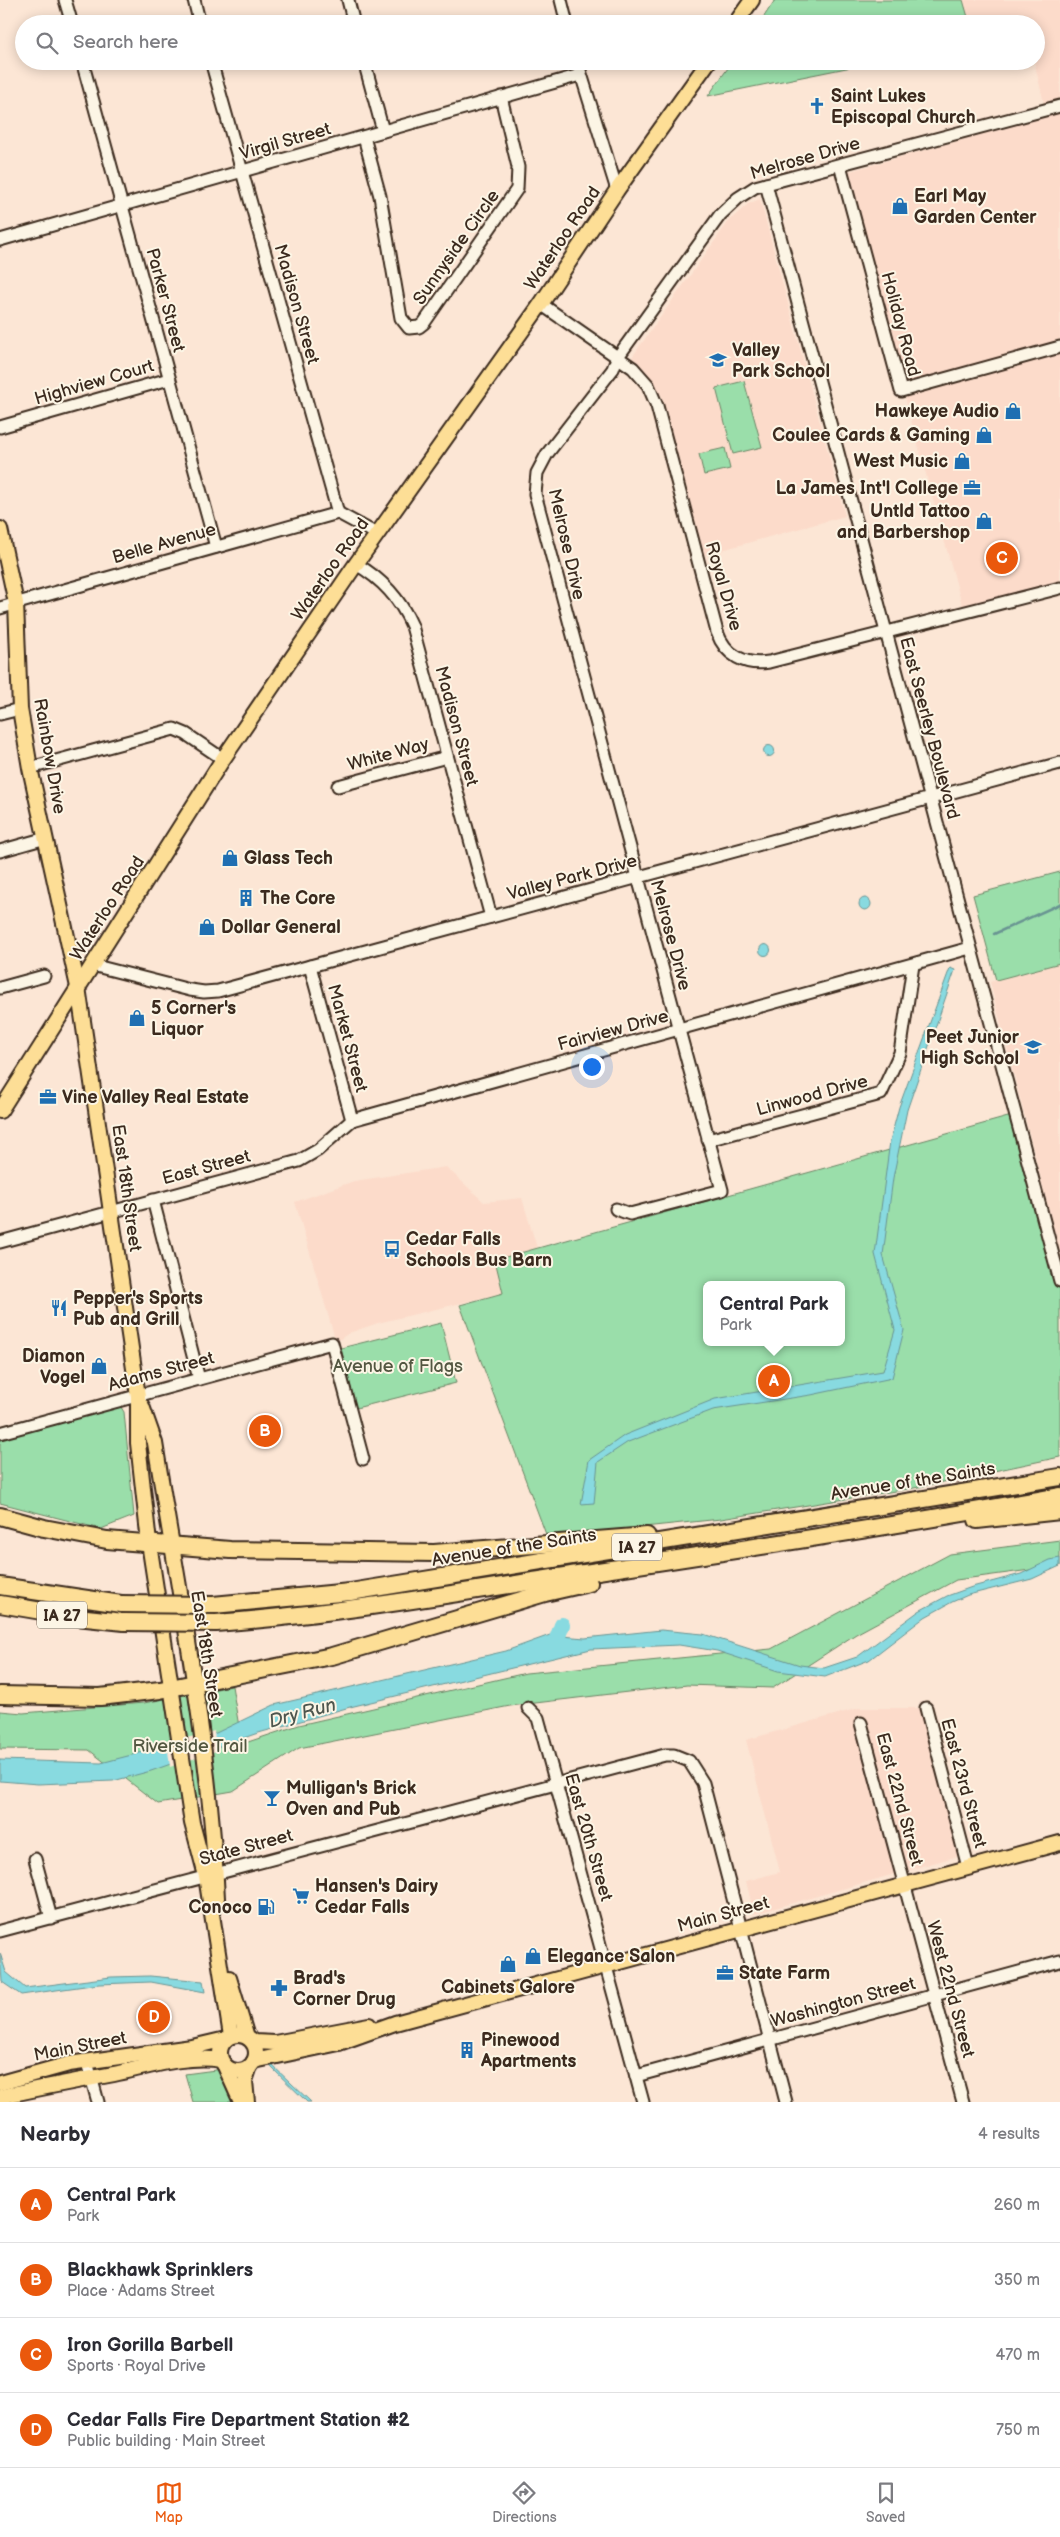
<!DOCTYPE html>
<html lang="en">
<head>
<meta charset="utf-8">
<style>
  :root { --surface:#fff; --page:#f2f2f3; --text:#2b2b33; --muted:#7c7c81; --line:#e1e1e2; --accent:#ea580c }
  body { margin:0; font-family:"Balsamiq Sans",sans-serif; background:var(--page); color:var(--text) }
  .you { position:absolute; left:591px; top:1066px; width:18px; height:18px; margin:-12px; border:4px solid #fff; border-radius:50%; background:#1a73e8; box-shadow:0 0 0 8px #1a73e833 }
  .badge { display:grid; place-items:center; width:32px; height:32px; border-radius:50%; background:var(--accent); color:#fff; font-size:16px; font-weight:700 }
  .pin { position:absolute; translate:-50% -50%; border:2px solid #fff; box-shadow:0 1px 5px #0006 }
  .popup { position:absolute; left:703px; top:1281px; width:142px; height:65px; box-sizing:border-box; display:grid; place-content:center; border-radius:8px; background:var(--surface); filter:drop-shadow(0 1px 4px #0005); font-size:16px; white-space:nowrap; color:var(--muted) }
  .popup b { font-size:19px; color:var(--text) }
  .popup::after { content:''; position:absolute; left:50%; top:100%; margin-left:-10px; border:10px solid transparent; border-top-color:var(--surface) }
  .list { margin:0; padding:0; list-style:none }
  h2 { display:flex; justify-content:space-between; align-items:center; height:65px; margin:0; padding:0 20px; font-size:21px }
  h2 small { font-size:16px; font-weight:400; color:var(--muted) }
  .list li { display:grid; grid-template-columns:32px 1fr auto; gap:15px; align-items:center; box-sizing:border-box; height:75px; padding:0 20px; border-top:1px solid var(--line) }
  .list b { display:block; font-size:19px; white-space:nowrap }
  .list p { margin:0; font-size:16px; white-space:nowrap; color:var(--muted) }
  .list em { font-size:16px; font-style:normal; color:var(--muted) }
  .icon { flex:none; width:28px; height:28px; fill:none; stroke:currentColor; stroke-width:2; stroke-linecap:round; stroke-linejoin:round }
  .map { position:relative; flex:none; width:1060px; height:2102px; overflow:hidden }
  .search { position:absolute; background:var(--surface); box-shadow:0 2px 12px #0003; left:15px; right:15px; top:15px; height:55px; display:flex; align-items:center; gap:12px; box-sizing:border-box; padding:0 18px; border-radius:28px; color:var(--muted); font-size:19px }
  .sheet { height:365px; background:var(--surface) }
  nav { display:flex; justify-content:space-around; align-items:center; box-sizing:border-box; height:70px; border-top:1px solid var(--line); background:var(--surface); font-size:14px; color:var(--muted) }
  nav a { display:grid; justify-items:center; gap:2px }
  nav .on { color:var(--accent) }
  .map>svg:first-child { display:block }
  .built { fill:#fcdbca }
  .green { fill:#9adeaa; stroke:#6a8464; fill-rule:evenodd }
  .water { fill:#88dae0; stroke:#699492 }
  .pier { fill:#fce6d5 }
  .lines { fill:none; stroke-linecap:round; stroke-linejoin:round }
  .stream { stroke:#699492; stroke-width:2.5 }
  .river { stroke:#88dae0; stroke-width:16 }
  .minor-casing { stroke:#3b2a1e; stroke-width:15 }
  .major-casing { stroke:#3b2a1e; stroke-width:18 }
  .highway-casing { stroke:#3b2a1e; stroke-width:20 }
  .minor { stroke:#fcf5e5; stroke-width:11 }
  .major { stroke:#fdde96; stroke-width:14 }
  .highway { stroke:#fdde96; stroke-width:16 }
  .highway-bridge-casing { stroke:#3b2a1e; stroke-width:20; stroke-linecap:butt }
  .highway-bridge { stroke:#fdde96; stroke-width:16 }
  .labels { text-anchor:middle; stroke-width:4; stroke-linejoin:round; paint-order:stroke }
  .shield { fill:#fcf5e5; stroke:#75675a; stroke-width:1 }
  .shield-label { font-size:16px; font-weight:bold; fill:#3b2a1e }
  .poi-label { font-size:18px; font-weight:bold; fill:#3b2a1e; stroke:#fcf5e5; text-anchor:start }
  .street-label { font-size:18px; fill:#3b2a1e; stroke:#fcf5e5 }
  .park-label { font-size:18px; fill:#535741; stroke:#fcf5e5 }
  .water-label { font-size:19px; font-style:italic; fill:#4e564e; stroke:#fcf5e5 }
</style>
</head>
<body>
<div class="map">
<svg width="1060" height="2102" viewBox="0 0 1060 2102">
  <rect width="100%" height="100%" fill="#fce6d5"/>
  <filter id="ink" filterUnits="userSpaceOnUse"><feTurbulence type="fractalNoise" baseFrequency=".02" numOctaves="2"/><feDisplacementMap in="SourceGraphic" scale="10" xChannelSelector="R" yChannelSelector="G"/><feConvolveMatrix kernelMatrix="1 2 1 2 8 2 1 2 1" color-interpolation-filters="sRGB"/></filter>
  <g filter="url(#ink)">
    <g class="built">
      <polygon points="963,0 1060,0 1060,588 964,612 843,173 1047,116 1034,61 1036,61 1036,24 970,24"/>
      <polygon points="760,199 845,516 704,555 662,397 632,357 729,221 748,204"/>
      <polygon points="1060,963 1060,1253 990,982"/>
      <polygon points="446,1167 484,1202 522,1198 537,1248 496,1260 503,1293 378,1323 349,1333 336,1342 295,1202 354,1181"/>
      <polygon points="859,1708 926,1708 965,1854 754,1914 746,1881 780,1872 746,1740"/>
    </g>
    <g class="green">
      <polygon points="775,0 963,0 970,24 759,24"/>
      <polygon points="733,61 881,61 708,96"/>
      <polygon points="744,381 762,447 733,454 716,388"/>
      <polygon points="725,448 730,469 704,475 699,454"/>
      <polygon points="1060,872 1060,963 996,980 973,895"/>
      <path d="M 1015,1115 L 1060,1281 L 1060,1457 L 914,1488 L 721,1519 L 547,1537 L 460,1305 L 503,1293 L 495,1260 ZM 706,1285 L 842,1285 L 842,1342 L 706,1342 Z"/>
      <polygon points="441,1323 456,1383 356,1408 341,1348"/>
      <polygon points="117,1401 124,1412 134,1516 101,1529 0,1503 0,1433"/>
      <polygon points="1060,1540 1060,1566 956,1580 856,1634 773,1688 687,1685 510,1706 299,1748 233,1791 158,1804 89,1750 0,1749 0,1711 23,1713 144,1703 232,1686 242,1744 299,1725 526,1673 771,1649 950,1554"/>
      <polygon points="223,2069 232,2102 193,2102 185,2074"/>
    </g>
    <g class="water">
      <circle cx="769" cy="751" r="5.5"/>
      <circle cx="865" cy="904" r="6"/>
      <circle cx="765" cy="950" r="5.5"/>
      <polygon points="950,968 955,970 907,1110 893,1178 883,1255 904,1330 892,1378 811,1395 713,1410 628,1442 598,1462 594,1503 581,1504 589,1460 625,1435 715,1399 883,1371 895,1330 875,1254 890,1141 899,1107"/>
      <polygon points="1060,1558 1060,1566 1032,1579 968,1595 952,1602 925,1617 869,1660 825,1677 778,1671 717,1651 679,1645 591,1649 350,1707 255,1734 151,1771 113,1781 38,1784 0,1781 0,1760 101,1763 216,1733 274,1705 506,1651 550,1635 585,1638 661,1630 703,1634 800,1665 824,1668 857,1657 919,1611 947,1596 972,1587 1021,1574 1050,1560"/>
      <polygon points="0,1953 6,1972 25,1988 111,1977 150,1976 203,1981 205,1992 151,1982 99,1984 21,1995 2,1982"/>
      <polygon points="272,2065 311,2102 307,2102 270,2066"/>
    </g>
    <polygon class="pier" points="214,1731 216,1751 170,1767 167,1743"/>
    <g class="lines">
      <polyline class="stream" points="994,934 1060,904"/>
      <polyline class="river" points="544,1650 555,1644 562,1625"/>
      <g class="minor-casing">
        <g id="minor">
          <polyline points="65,0 72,24"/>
          <polyline points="194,0 200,24"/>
          <polyline points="348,0 354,24"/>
          <polyline points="561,0 567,24"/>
          <polyline points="82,61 216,547"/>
          <polyline points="211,61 338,513 377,534"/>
          <polyline points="364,61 383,131"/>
          <polyline points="577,61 617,190"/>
          <polyline points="364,137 380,196 401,318 409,328 419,327 424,323 517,189 518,167 501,97"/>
          <polyline points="840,165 901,391 1060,347"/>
          <polyline points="766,184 1060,1281"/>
          <polyline points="0,240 580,75"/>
          <path d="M 541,304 L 633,368 L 648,385 L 657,406 L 717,632 C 725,655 745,666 769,662 L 1060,588"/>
          <polyline points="0,427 169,379"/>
          <path d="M 356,564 C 382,579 400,598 412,626 L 491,917"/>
          <polyline points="0,608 338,513"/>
          <polyline points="0,714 20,709"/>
          <polyline points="30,768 174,729 186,734 223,759"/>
          <polyline points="338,786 447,757"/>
          <polyline points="0,851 46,838"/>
          <polyline points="92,965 190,990 204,992 218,991 1060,763"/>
          <polyline points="310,966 352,1120"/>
          <polyline points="0,988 44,976"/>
          <polyline points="352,1120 970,948"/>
          <polyline points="708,1140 881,1094 900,1053 913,965"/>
          <polyline points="153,1200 199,1379"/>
          <polyline points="616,1209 630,1214 722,1190 535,494 537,473 547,454 613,369 617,358 720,215 738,198 755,187 1060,106"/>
          <polyline points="0,1242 299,1161 318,1150 352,1120"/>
          <polyline points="0,1433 332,1343 363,1459"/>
          <polyline points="528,1708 538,1718 643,2102"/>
          <polyline points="926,1708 968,1867"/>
          <polyline points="861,1723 963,2102"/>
          <polyline points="35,1859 51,1918"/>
          <polyline points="0,1931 665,1755 674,1755 689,1761 703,1783 786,2102"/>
          <polyline points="87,2062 98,2102"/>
          <polyline points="636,2076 1060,1961"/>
        </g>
      </g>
      <g class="major-casing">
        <g id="major">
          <polyline points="735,24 752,0"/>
          <polyline points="0,529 16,603 20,709 30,768 78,987 138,1396 138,1443 149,1543 192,1823 206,1876 231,2036"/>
          <polyline points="0,1111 223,759 356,564 541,304 617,190 709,61"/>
          <path d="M 142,1406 L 155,1443 C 179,1593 210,1745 217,1898"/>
          <polyline points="229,1978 247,2037"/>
          <circle cx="238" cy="2053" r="18"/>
          <polyline points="249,2038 255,2042 275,2043 369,2025"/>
          <polyline points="254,2061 339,2043 395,2023 1060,1843"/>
          <polyline points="224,2064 241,2102"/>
          <polyline points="0,2083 69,2064 192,2047 226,2039"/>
          <path d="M 0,2097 C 38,2088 76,2081 114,2074 C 148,2067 186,2054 221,2060"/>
          <polyline points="247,2102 245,2081 250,2066"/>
        </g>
      </g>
      <g class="highway-casing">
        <g id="highway">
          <polyline points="0,1516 44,1528 107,1540 230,1550 434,1553 647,1536"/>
          <polyline points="977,1520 1060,1511"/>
          <polyline points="0,1586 121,1604"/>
          <polyline points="0,1604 77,1617 124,1622"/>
          <polyline points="213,1605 350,1592 1060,1477"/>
          <path d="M 216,1623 C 338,1614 457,1593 578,1574 C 739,1550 900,1525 1060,1496"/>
          <polyline points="0,1695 100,1697 160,1690 332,1656 545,1593 589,1583"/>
        </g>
      </g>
      <use href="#minor" class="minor"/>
      <use href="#major" class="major"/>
      <use href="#highway" class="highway"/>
      <g class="highway-bridge-casing">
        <g id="highway-bridge">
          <polyline points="121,1604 213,1605"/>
          <polyline points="124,1622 216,1623"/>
        </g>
      </g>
      <use href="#highway-bridge" class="highway-bridge"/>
    </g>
  </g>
  <defs>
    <g id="church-bare" transform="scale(1.35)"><path d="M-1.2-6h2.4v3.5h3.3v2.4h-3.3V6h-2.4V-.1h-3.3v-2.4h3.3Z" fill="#1f6fb2" stroke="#fcf5e5" stroke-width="2.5" paint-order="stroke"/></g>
    <g id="shop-bare" transform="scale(1.35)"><path d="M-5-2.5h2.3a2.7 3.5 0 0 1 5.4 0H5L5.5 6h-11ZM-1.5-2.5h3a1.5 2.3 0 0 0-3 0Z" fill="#1f6fb2" stroke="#fcf5e5" stroke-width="2.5" paint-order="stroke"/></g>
    <g id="school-bare" transform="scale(1.35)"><path d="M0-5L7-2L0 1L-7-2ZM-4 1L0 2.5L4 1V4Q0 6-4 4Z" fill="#1f6fb2" stroke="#fcf5e5" stroke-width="2.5" paint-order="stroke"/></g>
    <g id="office-bare" transform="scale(1.35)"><path d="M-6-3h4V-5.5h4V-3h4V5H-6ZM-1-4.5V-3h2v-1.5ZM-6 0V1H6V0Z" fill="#1f6fb2" stroke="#fcf5e5" stroke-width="2.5" paint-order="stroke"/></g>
    <g id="building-bare" transform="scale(1.35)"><path d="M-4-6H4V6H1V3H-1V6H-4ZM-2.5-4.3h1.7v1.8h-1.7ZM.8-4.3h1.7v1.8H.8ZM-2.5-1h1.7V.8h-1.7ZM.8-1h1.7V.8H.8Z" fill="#1f6fb2" stroke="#fcf5e5" stroke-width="2.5" paint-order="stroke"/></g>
    <g id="bus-bare" transform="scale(1.35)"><path d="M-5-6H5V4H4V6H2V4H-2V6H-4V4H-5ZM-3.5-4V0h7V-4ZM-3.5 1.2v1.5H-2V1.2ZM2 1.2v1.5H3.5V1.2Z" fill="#1f6fb2" stroke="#fcf5e5" stroke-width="2.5" paint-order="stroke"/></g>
    <g id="restaurant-bare" transform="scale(1.35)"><path d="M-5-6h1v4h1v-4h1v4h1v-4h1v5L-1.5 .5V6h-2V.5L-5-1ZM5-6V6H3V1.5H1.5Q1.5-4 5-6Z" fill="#1f6fb2" stroke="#fcf5e5" stroke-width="2.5" paint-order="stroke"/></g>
    <g id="bar-bare" transform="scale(1.35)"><path d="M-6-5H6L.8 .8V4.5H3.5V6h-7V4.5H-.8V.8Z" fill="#1f6fb2" stroke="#fcf5e5" stroke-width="2.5" paint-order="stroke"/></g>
    <g id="supermarket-bare" transform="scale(1.35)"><path d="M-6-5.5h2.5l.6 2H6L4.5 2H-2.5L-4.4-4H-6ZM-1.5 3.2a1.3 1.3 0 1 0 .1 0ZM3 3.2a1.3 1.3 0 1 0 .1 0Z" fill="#1f6fb2" stroke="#fcf5e5" stroke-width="2.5" paint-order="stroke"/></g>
    <g id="fuel-bare" transform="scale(1.35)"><path d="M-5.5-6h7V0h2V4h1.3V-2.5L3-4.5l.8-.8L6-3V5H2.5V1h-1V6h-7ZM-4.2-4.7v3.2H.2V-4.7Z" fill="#1f6fb2" stroke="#fcf5e5" stroke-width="2.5" paint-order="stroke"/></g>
    <g id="pharmacy-bare" transform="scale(1.35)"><path d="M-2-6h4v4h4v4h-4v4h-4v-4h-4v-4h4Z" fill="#1f6fb2" stroke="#fcf5e5" stroke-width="2.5" paint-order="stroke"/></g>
  </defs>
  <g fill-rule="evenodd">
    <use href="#church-bare" x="817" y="106"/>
    <use href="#shop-bare" x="900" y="206"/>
    <use href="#school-bare" x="718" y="360"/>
    <use href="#shop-bare" x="1013" y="411"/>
    <use href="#shop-bare" x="984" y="435"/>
    <use href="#shop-bare" x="962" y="461"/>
    <use href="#office-bare" x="972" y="488"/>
    <use href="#shop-bare" x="984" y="521"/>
    <use href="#shop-bare" x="230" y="858"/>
    <use href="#building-bare" x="246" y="898"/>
    <use href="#shop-bare" x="207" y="927"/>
    <use href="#shop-bare" x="137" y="1018"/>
    <use href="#school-bare" x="1033" y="1047"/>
    <use href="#office-bare" x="48" y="1097"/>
    <use href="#bus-bare" x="392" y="1249"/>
    <use href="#restaurant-bare" x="59" y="1308"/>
    <use href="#shop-bare" x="99" y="1366"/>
    <use href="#bar-bare" x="272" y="1798"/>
    <use href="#supermarket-bare" x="301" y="1896"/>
    <use href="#fuel-bare" x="266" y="1907"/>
    <use href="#shop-bare" x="533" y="1956"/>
    <use href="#shop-bare" x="508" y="1964"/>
    <use href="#office-bare" x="725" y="1973"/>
    <use href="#pharmacy-bare" x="279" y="1988"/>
    <use href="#building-bare" x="467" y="2050"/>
  </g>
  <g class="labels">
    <g class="shield">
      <rect x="612" y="1533.5" width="50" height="27" rx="4"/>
      <rect x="37" y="1601.5" width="50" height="27" rx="4"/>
    </g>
    <g class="shield-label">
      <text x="637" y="1553">IA 27</text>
      <text x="62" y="1621">IA 27</text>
    </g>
    <g class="poi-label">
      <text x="831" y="102">Saint Lukes<tspan x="831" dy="21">Episcopal Church</tspan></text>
      <text x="914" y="202">Earl May<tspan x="914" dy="21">Garden Center</tspan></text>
      <text x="732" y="356">Valley<tspan x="732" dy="21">Park School</tspan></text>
      <text x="999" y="417" text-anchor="end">Hawkeye Audio</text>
      <text x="970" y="441" text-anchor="end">Coulee Cards &amp; Gaming</text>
      <text x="948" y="467" text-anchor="end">West Music</text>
      <text x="958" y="494" text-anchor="end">La James Int'l College</text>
      <text x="970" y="517" text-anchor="end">Untld Tattoo<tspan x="970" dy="21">and Barbershop</tspan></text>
      <text x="244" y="864">Glass Tech</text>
      <text x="260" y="904">The Core</text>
      <text x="221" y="933">Dollar General</text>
      <text x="151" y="1014">5 Corner's<tspan x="151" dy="21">Liquor</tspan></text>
      <text x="1019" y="1043" text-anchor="end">Peet Junior<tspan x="1019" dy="21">High School</tspan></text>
      <text x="62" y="1103">Vine Valley Real Estate</text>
      <text x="406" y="1245">Cedar Falls<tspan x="406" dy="21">Schools Bus Barn</tspan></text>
      <text x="73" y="1304">Pepper's Sports<tspan x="73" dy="21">Pub and Grill</tspan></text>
      <text x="85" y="1362" text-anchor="end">Diamon<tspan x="85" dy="21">Vogel</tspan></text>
      <text x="286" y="1794">Mulligan's Brick<tspan x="286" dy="21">Oven and Pub</tspan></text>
      <text x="315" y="1892">Hansen's Dairy<tspan x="315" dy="21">Cedar Falls</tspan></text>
      <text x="252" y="1913" text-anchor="end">Conoco</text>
      <text x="547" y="1962">Elegance Salon</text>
      <text x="739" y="1979">State Farm</text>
      <text x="293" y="1984">Brad's<tspan x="293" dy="21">Corner Drug</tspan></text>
      <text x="508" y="1993" text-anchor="middle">Cabinets Galore</text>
      <text x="481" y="2046">Pinewood<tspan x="481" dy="21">Apartments</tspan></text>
    </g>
    <g class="street-label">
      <text transform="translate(285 141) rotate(-16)" y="6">Virgil Street</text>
      <text transform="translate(805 158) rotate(-16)" y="6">Melrose Drive</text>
      <text transform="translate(562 238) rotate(-56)" y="6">Waterloo Road</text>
      <text transform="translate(456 247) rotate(-55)" y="6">Sunnyside Circle</text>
      <text transform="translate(166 300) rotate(75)" y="6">Parker Street</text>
      <text transform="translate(297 304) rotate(74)" y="6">Madison Street</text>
      <text transform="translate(901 324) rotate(75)" y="6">Holiday Road</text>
      <text transform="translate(94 382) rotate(-16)" y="6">Highview Court</text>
      <text transform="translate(164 543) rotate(-16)" y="6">Belle Avenue</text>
      <text transform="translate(567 544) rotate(77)" y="6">Melrose Drive</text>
      <text transform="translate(330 569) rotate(-55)" y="6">Waterloo Road</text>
      <text transform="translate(724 586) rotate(74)" y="6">Royal Drive</text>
      <text transform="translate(457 726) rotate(75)" y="6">Madison Street</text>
      <text transform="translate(930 728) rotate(75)" y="6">East Seerley Boulevard</text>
      <text transform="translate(388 754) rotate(-15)" y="6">White Way</text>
      <text transform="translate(50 756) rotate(80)" y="6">Rainbow Drive</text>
      <text transform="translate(572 877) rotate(-15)" y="6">Valley Park Drive</text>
      <text transform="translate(107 908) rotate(-57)" y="6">Waterloo Road</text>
      <text transform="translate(671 935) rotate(75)" y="6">Melrose Drive</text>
      <text transform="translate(613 1030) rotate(-15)" y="6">Fairview Drive</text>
      <text transform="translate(348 1038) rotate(75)" y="6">Market Street</text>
      <text transform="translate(812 1095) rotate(-15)" y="6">Linwood Drive</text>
      <text transform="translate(206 1167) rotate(-15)" y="6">East Street</text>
      <text transform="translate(127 1188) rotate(82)" y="6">East 18th Street</text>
      <text transform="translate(161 1371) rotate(-15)" y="6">Adams Street</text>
      <text transform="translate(913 1481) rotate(-9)" y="6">Avenue of the Saints</text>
      <text transform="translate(514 1547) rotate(-9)" y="6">Avenue of the Saints</text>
      <text transform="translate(207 1654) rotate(81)" y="6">East 18th Street</text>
      <text transform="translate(964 1783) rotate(75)" y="6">East 23rd Street</text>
      <text transform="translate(900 1799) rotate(75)" y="6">East 22nd Street</text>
      <text transform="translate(589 1837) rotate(74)" y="6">East 20th Street</text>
      <text transform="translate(246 1847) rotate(-15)" y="6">State Street</text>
      <text transform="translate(723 1914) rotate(-15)" y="6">Main Street</text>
      <text transform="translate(951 1989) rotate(75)" y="6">West 22nd Street</text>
      <text transform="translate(843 2002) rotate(-15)" y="6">Washington Street</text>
      <text transform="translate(80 2046) rotate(-11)" y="6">Main Street</text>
    </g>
    <g class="park-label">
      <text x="398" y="1372">Avenue of Flags</text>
      <text x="190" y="1752">Riverside Trail</text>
    </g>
    <g class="water-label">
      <text transform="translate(302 1712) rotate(-15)" y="7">Dry Run</text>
    </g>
  </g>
</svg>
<div class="you"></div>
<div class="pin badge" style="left:774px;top:1381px">A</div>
<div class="popup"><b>Central Park</b>Park</div>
<div class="pin badge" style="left:265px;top:1431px">B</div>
<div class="pin badge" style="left:1002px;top:558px">C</div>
<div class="pin badge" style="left:154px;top:2017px">D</div>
<div class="search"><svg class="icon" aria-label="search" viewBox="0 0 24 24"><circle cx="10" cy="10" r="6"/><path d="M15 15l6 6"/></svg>Search here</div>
</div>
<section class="sheet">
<h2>Nearby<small>4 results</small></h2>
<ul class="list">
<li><span class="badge">A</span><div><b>Central Park</b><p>Park</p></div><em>260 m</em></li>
<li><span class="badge">B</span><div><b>Blackhawk Sprinklers</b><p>Place · Adams Street</p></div><em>350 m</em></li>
<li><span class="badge">C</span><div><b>Iron Gorilla Barbell</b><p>Sports · Royal Drive</p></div><em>470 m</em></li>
<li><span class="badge">D</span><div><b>Cedar Falls Fire Department Station #2</b><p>Public building · Main Street</p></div><em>750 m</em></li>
</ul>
</section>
<nav>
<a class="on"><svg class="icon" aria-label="map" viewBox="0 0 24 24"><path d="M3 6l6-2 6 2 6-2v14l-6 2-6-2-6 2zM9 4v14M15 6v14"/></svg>Map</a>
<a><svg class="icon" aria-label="directions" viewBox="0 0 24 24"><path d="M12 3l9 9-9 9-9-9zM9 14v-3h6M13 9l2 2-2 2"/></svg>Directions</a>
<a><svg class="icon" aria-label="saved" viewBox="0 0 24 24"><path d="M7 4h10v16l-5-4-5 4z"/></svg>Saved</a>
</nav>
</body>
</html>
